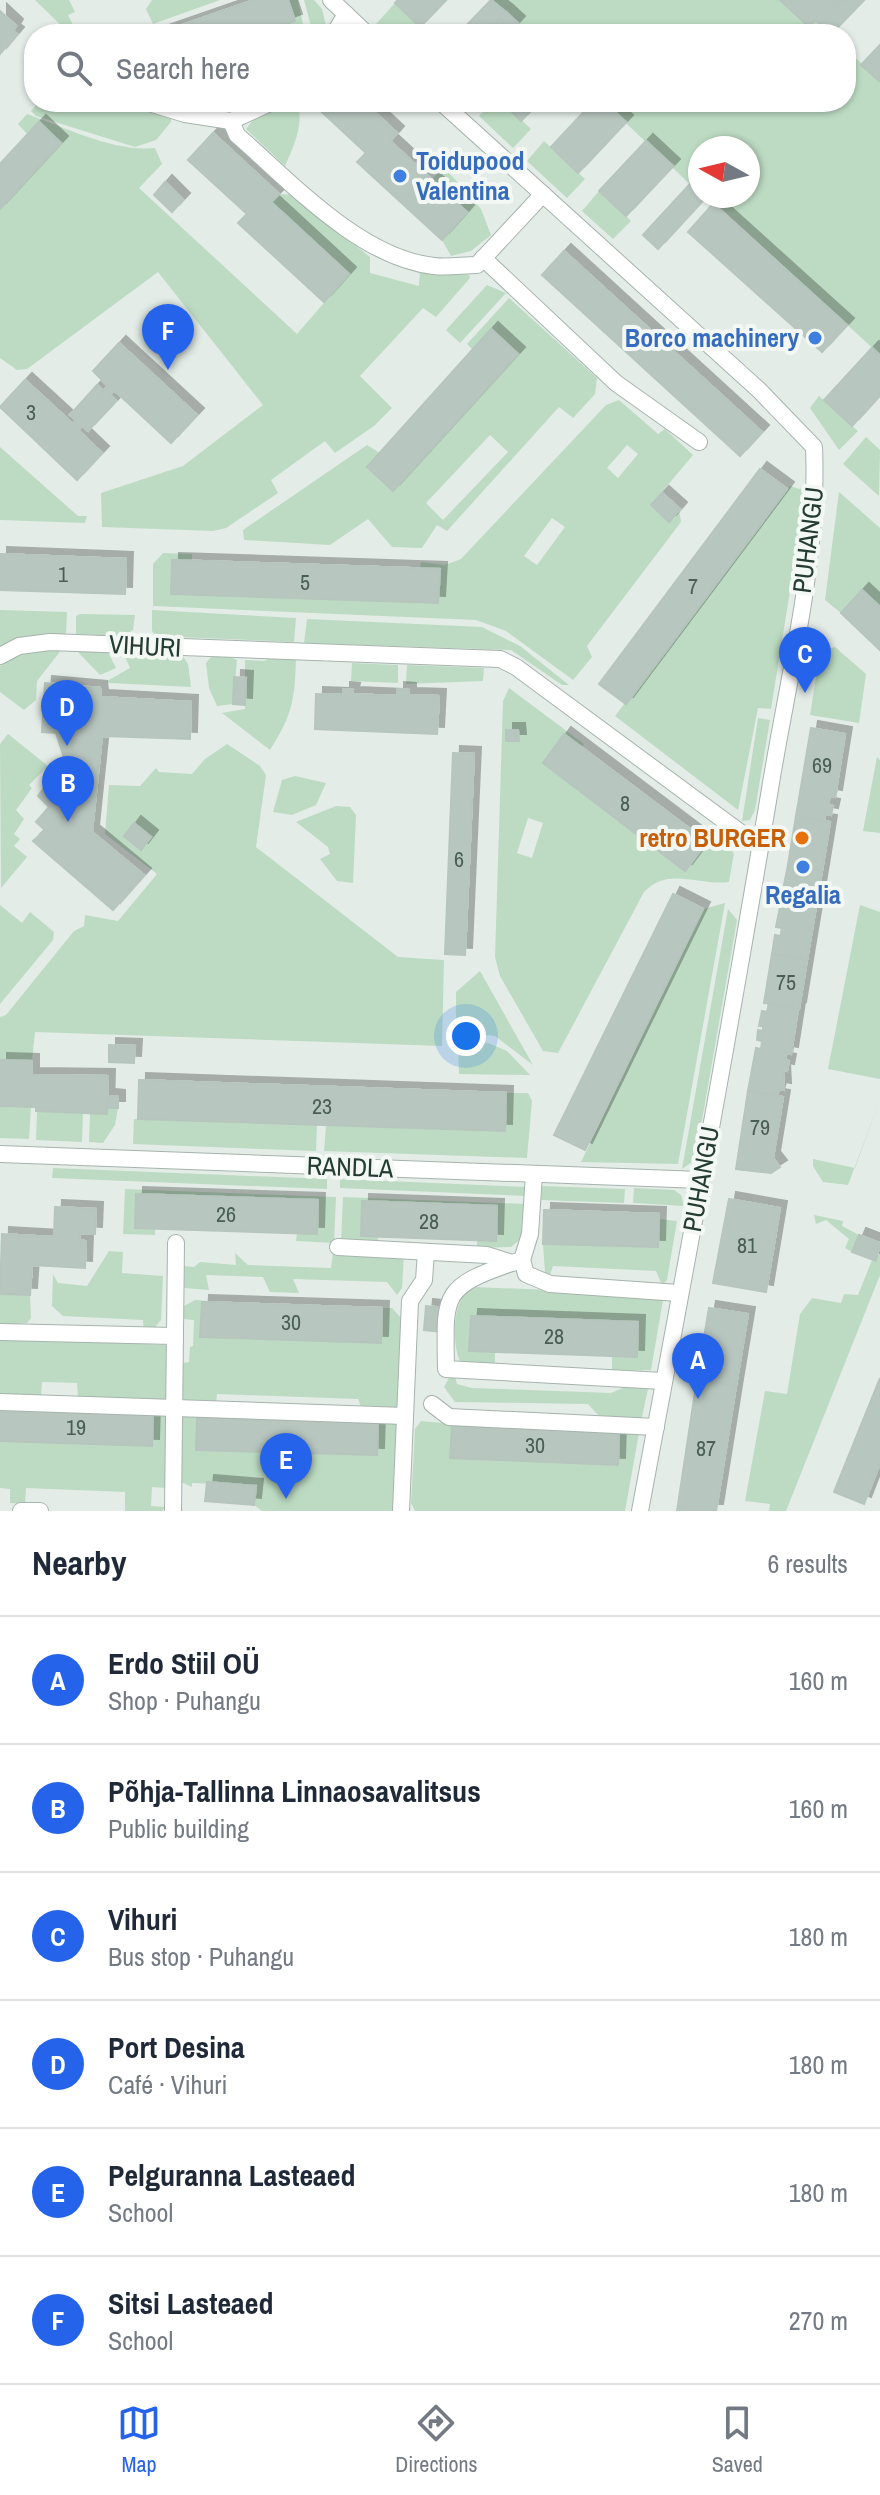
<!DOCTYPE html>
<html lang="en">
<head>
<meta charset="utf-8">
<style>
  :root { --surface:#fff; --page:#f2f2f3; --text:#1f2937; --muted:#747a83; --line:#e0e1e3; --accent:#2563eb }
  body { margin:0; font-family:"Archivo Narrow",sans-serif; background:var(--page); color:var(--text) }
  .compass { position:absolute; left:688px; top:136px; width:72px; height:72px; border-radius:50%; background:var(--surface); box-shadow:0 2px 6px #0004; rotate:278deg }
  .you { position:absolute; left:466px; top:1036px; width:28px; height:28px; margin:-20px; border:6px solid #fff; border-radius:50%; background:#1a73e8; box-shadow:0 0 0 12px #1a73e833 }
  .badge { display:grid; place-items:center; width:52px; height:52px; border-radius:50%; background:var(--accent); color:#fff; font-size:26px; font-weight:700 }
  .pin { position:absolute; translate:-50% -66px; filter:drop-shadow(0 2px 4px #0008) }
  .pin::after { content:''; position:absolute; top:42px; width:28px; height:24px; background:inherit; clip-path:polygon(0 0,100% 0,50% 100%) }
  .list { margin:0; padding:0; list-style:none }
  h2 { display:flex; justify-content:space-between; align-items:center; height:104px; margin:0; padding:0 32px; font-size:34px }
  h2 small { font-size:26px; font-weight:400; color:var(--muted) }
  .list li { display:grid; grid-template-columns:52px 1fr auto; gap:24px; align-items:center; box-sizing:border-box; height:128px; padding:0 32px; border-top:2px solid var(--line) }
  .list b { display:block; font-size:30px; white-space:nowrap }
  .list p { margin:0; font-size:26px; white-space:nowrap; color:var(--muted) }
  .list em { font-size:26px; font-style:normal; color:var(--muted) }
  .icon { flex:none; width:44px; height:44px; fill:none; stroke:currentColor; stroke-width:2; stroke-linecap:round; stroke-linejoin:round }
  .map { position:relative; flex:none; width:880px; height:1511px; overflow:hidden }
  .search { position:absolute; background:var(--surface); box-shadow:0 2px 6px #0004; left:24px; right:24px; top:24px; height:88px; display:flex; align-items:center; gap:20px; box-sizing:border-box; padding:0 28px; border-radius:32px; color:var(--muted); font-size:30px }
  .sheet { height:872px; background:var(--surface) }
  nav { display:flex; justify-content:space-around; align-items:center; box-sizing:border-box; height:112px; border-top:2px solid var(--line); background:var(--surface); font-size:22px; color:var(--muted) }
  nav a { display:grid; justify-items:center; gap:4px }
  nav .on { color:var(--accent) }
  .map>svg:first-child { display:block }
  .green { fill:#bddbc3; fill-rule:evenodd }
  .building { fill:#b8c6c0; stroke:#b6c5bd; stroke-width:2; filter:url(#shadow) }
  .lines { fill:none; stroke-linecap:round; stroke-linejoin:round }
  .minor-casing { stroke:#a6b4ad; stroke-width:18 }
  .minor { stroke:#fff; stroke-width:16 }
  .shop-dot { fill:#3f7fe0; stroke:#f3f8f5; stroke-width:3 }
  .food-dot { fill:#e8710a; stroke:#f3f8f5; stroke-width:3 }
  .labels { text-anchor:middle; stroke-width:8; stroke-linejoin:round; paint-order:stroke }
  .number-label { font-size:22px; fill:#495e56 }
  .shop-label { font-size:26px; font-weight:bold; fill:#366cbe; stroke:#f3f8f5; text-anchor:start }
  .street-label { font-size:26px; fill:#243c33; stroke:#f3f8f5 }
  .food-label { font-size:26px; font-weight:bold; fill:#c56008; stroke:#f3f8f5; text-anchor:end }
</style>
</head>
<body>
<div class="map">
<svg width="880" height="1511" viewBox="0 0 880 1511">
  <defs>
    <filter id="shadow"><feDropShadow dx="7" dy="-7" stdDeviation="0" flood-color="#0004"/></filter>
  </defs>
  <rect width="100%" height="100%" fill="#e3ece7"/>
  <g class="green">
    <polygon points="35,0 69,0 75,12 68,15 76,31 90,28 96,34 70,34"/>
    <polygon points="152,0 220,0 153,24 146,9"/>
    <polygon points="288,0 298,0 305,34 259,34 295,21"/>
    <polygon points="304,0 314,0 322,9 327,30 324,34 313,34"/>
    <polygon points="493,0 780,0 809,26 815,20 830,34 530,34"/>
    <polygon points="395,3 427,33 425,34 386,34 375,25"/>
    <polygon points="846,49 880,81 880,355 708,196 748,196 748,148 700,148 700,194 604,102 846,102"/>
    <polygon points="39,102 137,102 171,116 171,122 156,140 135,147 36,116 31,111"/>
    <polygon points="491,102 502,102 531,129 513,148 479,116"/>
    <path d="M 297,103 C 305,124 293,147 285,166 L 246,129 L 255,117 Z"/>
    <path d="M 27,114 C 67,128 113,152 155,148 L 162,164 L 139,188 L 297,334 L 349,274 L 271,202 L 279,194 L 293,195 L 370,257 L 370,273 L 419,286 L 420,271 L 469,275 L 470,278 L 436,317 L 423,308 L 360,376 L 392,408 L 374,426 L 335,453 L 325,441 L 271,480 L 278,493 L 226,528 L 213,531 L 102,527 L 101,493 L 183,466 L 263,405 L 158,272 L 27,369 L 17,370 L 0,358 L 0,209 L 61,143 L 39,122 L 27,134 L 18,124 Z"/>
    <polygon points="544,141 585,179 567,198 527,161"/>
    <polygon points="443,166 481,209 491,235 471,251 451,256 442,240 467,212 432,180"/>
    <polygon points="599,191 631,221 613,239 582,211"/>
    <polygon points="487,285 506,293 460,343 446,330"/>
    <path d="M 509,298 L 597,378 L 595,394 L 573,418 L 559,407 L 447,531 L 437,525 L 422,548 L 392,547 L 368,519 L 330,545 L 244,540 L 243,530 L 367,445 L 380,453 L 367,467 L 394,490 L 518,354 L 492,330 L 473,350 L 467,344 ZM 490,435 L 508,452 L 443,520 L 426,503 Z"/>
    <polygon points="819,396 858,431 839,450 810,408"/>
    <path d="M 619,400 L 658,434 L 665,429 L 693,455 L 651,505 L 669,521 L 679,510 L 681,522 L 587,646 L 592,657 L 573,680 L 506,631 L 476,620 L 153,606 L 153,564 L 163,553 L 192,554 L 192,561 L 172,560 L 171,594 L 438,603 L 440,569 L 420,568 L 421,562 L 445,565 L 461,559 L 606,405 ZM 627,445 L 638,454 L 618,478 L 607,468 ZM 552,518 L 565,527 L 537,565 L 524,556 Z"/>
    <polygon points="866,437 880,450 879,496 843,464"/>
    <polygon points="0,447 78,516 87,516 85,523 0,520"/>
    <polygon points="807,485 771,709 758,708 738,810 615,716 790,486 800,489"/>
    <polygon points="839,492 880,528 880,607 862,590 841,613 825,600"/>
    <polygon points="0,610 67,612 66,635 32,636 0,648"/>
    <polygon points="152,610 296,618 294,642 156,636 152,631"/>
    <polygon points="80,614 135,615 133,630 123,636 76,634 76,616"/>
    <polygon points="307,619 482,627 520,646 569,685 562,685 511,650 304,643"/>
    <polygon points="835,647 866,674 859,723 810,715 820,652"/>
    <path d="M 62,649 L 37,681 L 36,700 L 24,710 L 0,692 L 0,666 C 20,652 38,650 62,649 Z"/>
    <polygon points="77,651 108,652 116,668 100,675"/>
    <polygon points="123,652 182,655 188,664 191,687 109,683 107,681 130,668"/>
    <polygon points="223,654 237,660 233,704 217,706 209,688 206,663 213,655"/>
    <path d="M 278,655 L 296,656 C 295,698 293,714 270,750 L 222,713 L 245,709 L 245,660 L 264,661 Z"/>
    <polygon points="352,663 398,665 398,683 351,681"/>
    <polygon points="407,665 484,668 483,681 406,684"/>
    <path d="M 509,688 L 584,744 L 582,747 L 564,735 L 543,763 L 685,871 L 711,837 L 734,853 L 729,882 C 699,886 668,866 644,892 L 558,1053 L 543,1051 L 500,976 L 495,957 L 503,701 ZM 528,818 L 543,823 L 532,858 L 517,853 Z"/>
    <polygon points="758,718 770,720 755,810 750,820 742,821"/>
    <polygon points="8,734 48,766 29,785 32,788 16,810 24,819 14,834 20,839 14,846 27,857 1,888 0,744"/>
    <polygon points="227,744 260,766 266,775 256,847 398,957 444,960 442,1046 35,1032 32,1061 0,1060 0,1017 6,1015 74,931 84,926 85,915 118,921 157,874 105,834 109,785 140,786 156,768 159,772 192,774 205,759"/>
    <polygon points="877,757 880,760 880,833 863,831"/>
    <polygon points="295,776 326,783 316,805 292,815 273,812 282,780"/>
    <polygon points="336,806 350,807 356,815 353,883 337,881 320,859 330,854 328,847 296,822"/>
    <polygon points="725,903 678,1164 581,1162 703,909"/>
    <polygon points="0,905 22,923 30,912 54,932 53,940 0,1004"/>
    <polygon points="860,905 880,912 880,1079 828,1069"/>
    <polygon points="728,909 737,920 695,1160 682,1169"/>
    <polygon points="480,971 533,1065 495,1036 456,1032 456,992"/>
    <polygon points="488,1043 507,1051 530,1075 459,1074 458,1045"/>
    <polygon points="506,1093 528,1093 532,1101 527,1158 324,1151 326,1125 504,1131"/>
    <polygon points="880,1100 848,1185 823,1182 813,1166 813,1159 855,1168"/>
    <polygon points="0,1106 31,1107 29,1139 0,1138"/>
    <polygon points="107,1108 118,1108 115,1125 103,1143 89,1142 90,1113"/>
    <polygon points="37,1111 83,1113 82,1142 36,1140"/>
    <polygon points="134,1119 317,1125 316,1151 133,1144"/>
    <polygon points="53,1168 327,1179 327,1189 52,1178"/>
    <polygon points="340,1179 527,1187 526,1196 340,1188"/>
    <polygon points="542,1186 625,1189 624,1203 541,1200"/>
    <polygon points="634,1188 674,1190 681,1195 684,1206 633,1203"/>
    <polygon points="125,1189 336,1197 334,1243 296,1241 297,1233 317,1234 318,1200 136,1194 135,1228 155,1229 155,1235 123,1234"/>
    <polygon points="343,1197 526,1204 523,1237 511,1247 477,1248 477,1240 496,1241 497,1206 363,1201 361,1236 378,1237 378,1245 341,1243"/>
    <polygon points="814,1215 843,1221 842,1226 859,1235 852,1252 845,1248 849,1239 826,1220 816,1224"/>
    <polygon points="659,1219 677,1221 667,1280 662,1285 656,1271 553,1266 549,1278 545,1273 543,1244 657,1247"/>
    <polygon points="109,1251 123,1252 122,1273 163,1276 161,1320 151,1332 144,1332 143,1320 63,1316 52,1306 53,1274 58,1283 87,1286"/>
    <polygon points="880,1251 880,1275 786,1511 769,1511 770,1504 745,1501 765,1391 787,1394 800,1314 812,1298 841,1303 844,1294 858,1295 872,1260 876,1261"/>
    <polygon points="235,1253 248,1265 331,1268 333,1253 404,1255 402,1288 397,1295 387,1282 293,1279 299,1293 270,1292 263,1277 206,1275 209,1290 184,1288 184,1266 194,1267 200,1262 236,1265"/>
    <path d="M 474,1287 L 655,1294 L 663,1300 L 651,1370 L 612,1371 L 612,1356 L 637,1356 L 638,1322 L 471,1316 L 470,1350 L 495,1352 L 495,1367 L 462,1365 C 451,1348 451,1295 474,1287 Z"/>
    <polygon points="0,1294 30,1295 31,1318 27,1323 0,1325"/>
    <polygon points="195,1300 220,1302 202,1302 200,1336 381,1343 382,1308 392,1308 402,1319 397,1407 392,1411 362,1409 358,1399 217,1394 216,1404 185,1401 181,1395 183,1363 189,1362 190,1347 193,1346 194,1320 184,1319 184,1306"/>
    <polygon points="0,1338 165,1345 170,1349 169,1401 78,1397 77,1383 42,1382 41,1396 0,1394"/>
    <polygon points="450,1376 455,1376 457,1384 472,1388 611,1393 637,1382 648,1389 642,1417 637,1420 600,1417 588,1404 455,1402 444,1387"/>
    <polygon points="153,1413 168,1416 166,1488 152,1487 151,1506 165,1507 162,1511 125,1511 125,1492 26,1488 25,1504 10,1503 10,1489 0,1488 0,1441 151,1446"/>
    <polygon points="181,1414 396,1423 395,1511 262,1511 254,1505 255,1486 192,1483 192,1487 181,1482"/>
    <polygon points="421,1421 452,1424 451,1458 617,1465 619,1428 639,1433 625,1511 415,1511 411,1503 415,1429"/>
  </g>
  <g class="building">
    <polygon points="254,0 288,0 295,21 258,34 156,34"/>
    <polygon points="398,0 446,0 420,27 395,3"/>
    <polygon points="491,0 506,12 485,34 463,34 460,32"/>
    <polygon points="780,0 843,0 820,24 815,20 809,27"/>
    <polygon points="843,0 864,0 831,34 820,24"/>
    <polygon points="0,11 16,26 13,31 17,34 0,54"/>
    <polygon points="506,12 518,23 508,34 485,34"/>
    <polygon points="880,45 880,82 861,65"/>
    <polygon points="311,102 364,102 397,133 390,141 467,212 442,240 357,162 366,153"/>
    <polygon points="502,102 539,102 521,121"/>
    <polygon points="593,102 604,102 626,122 578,173 551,147"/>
    <polygon points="39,122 61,143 0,209 0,164"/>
    <polygon points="213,133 279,194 271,202 349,274 324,302 238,223 247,214 188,160"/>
    <polygon points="646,141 673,166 626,216 599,191"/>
    <polygon points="165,182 183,200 172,212 154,195"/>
    <polygon points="690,184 705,198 658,249 643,235"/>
    <polygon points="713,204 847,325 822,352 688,232"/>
    <polygon points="564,251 762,432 740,456 542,275"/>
    <polygon points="491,329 518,354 393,491 367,467"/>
    <polygon points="119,343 197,415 171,443 114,390 110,395 116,401 88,431 82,426 78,430 102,453 77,480 0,407 25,380 73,424 76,420 70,415 97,385 103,391 108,386 93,371"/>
    <polygon points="872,348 880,355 880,395 852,426 824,400"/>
    <polygon points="760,469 787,489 626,704 599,684"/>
    <polygon points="662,493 680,509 669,522 651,505"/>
    <polygon points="0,554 126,559 125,594 0,590"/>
    <polygon points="172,560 440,569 438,603 171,594"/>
    <polygon points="862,590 880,607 880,650 841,613"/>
    <polygon points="234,677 246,678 245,705 233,704"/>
    <polygon points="45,683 100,688 101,697 191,702 190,739 102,736 92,832 144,875 113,910 33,841 45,830 36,822 49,807 38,796 65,761 56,733 42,732"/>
    <polygon points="343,689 353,690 352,694 397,696 397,689 409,690 409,695 439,696 437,734 315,729 316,694 343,695"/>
    <polygon points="811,728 845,734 835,797 830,796 828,805 833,806 831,815 825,814 824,821 796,816"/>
    <polygon points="506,730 518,730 519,741 506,741"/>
    <polygon points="564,734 707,842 685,871 543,763"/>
    <polygon points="453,753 474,754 465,955 445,954"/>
    <polygon points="796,816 830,822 822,871 788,865"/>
    <polygon points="134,823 151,837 141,850 124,836"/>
    <polygon points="788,865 822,871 807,960 772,954 775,935 781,936 782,928 776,927 783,892 787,892 788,886 784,885"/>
    <polygon points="673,894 703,909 585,1150 554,1135"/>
    <polygon points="772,954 807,960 799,1009 764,1003"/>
    <polygon points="769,1004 798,1009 791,1054 786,1053 785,1060 789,1061 787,1071 783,1070 784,1090 779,1089 777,1096 748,1091 756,1048 761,1049 762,1041 757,1040 758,1030 763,1031 763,1026 759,1026 762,1011 767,1012"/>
    <polygon points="109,1045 135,1046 134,1063 109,1062"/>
    <polygon points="0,1060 32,1061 32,1075 108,1076 107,1114 36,1111 36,1107 0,1106"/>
    <polygon points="139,1080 506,1093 505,1131 138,1119"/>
    <polygon points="748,1091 783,1097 773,1158 780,1167 771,1173 736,1169"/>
    <polygon points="108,1096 118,1097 118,1108 107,1108"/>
    <polygon points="136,1194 318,1200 317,1234 135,1228"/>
    <polygon points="729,1199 780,1208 766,1292 713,1283"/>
    <polygon points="362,1201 497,1206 496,1241 361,1236"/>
    <polygon points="55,1207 96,1209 95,1234 80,1233 79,1240 86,1241 85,1268 32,1265 30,1295 0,1294 2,1234 54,1237"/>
    <polygon points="544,1210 659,1214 658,1247 543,1244"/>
    <polygon points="859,1235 880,1243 876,1261 852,1252"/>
    <polygon points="202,1302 382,1308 381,1343 200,1337"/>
    <polygon points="426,1306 444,1308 442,1332 424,1330"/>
    <polygon points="709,1308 748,1314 736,1386 697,1379"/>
    <polygon points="471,1316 638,1322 637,1357 469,1351"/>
    <polygon points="880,1378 880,1463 864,1504 834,1492"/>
    <polygon points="697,1379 736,1386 716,1511 677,1511"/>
    <polygon points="0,1408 153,1413 152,1446 0,1441"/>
    <polygon points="197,1415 378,1420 377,1455 196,1450"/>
    <polygon points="452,1424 619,1431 618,1465 450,1458"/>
    <polygon points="207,1482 256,1486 254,1505 205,1501"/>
  </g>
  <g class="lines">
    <g class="minor-casing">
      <g id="minor">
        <polyline points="331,0 367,34"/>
        <polyline points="334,34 346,14"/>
        <polyline points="146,102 185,114 231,121 272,102"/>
        <path d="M 441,102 L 759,390 L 814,447 C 819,561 788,677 770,789 C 730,1030 685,1271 640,1511"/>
        <path d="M 231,121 L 237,135 C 291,182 360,258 434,266 C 447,268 463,265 477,265 L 543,194"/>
        <polyline points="483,258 616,383 699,442"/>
        <polyline points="0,656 19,646 50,642 500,659 516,667 760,847"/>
        <polyline points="0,1154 701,1180"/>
        <polyline points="338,1247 487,1255 512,1263 522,1260 530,1234 534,1174"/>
        <polyline points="522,1260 526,1274 550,1284 679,1293"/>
        <path d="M 512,1263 C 440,1287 445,1296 446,1369 L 663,1381"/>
        <polyline points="0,1332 174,1336"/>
        <polyline points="0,1402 405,1416"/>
        <polyline points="432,1404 449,1417 656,1427"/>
        <polyline points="21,1511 40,1511"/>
        <polyline points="173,1511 176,1243"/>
        <polyline points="401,1511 410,1301 424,1280 426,1252"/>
      </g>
    </g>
    <use href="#minor" class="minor"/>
  </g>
  <g class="shop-dot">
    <circle cx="400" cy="176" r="8"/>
    <circle cx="815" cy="338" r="8"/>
    <circle cx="803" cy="867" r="8"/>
  </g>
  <circle class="food-dot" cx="802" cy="838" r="8"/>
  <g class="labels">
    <g class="number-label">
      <text x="31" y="420">3</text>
      <text x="63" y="582">1</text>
      <text x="305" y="590">5</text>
      <text x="693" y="594">7</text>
      <text x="822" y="773">69</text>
      <text x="625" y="811">8</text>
      <text x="459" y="867">6</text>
      <text x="786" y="990">75</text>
      <text x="322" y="1114">23</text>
      <text x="760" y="1135">79</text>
      <text x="226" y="1222">26</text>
      <text x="429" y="1229">28</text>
      <text x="747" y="1253">81</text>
      <text x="291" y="1330">30</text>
      <text x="554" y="1344">28</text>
      <text x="76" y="1435">19</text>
      <text x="535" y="1453">30</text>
      <text x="706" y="1456">87</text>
    </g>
    <g class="shop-label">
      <text x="416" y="170">Toidupood<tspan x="416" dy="30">Valentina</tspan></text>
      <text x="799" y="347" text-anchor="end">Borco machinery</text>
      <text x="803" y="904" text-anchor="middle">Regalia</text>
    </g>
    <g class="street-label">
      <text transform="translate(808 540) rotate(-83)" y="9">PUHANGU</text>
      <text transform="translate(145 646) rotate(3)" y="9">VIHURI</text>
      <text transform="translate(350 1167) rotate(2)" y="9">RANDLA</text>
      <text transform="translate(701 1179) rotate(-80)" y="9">PUHANGU</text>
    </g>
    <g class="food-label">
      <text x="786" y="847">retro BURGER</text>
    </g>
  </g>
</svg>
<svg class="compass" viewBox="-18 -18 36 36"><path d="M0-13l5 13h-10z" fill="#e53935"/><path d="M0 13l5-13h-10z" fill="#747a83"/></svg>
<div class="you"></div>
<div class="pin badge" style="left:698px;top:1399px">A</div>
<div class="pin badge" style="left:68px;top:822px">B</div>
<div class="pin badge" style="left:805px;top:693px">C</div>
<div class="pin badge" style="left:67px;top:746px">D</div>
<div class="pin badge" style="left:286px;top:1499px">E</div>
<div class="pin badge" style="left:168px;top:370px">F</div>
<div class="search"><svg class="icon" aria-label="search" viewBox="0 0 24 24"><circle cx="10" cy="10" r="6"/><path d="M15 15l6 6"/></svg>Search here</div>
</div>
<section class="sheet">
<h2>Nearby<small>6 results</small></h2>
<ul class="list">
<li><span class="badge">A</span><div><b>Erdo Stiil OÜ</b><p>Shop · Puhangu</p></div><em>160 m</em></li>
<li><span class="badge">B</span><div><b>Põhja-Tallinna Linnaosavalitsus</b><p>Public building</p></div><em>160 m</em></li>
<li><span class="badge">C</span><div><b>Vihuri</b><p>Bus stop · Puhangu</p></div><em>180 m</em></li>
<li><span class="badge">D</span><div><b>Port Desina</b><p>Café · Vihuri</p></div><em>180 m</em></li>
<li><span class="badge">E</span><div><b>Pelguranna Lasteaed</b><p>School</p></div><em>180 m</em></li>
<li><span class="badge">F</span><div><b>Sitsi Lasteaed</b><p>School</p></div><em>270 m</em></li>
</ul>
</section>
<nav>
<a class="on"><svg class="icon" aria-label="map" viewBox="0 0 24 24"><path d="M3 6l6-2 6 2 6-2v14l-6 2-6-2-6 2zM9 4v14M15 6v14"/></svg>Map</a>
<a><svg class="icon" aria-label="directions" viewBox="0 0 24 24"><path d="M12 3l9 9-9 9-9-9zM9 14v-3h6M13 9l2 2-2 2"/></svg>Directions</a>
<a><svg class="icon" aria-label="saved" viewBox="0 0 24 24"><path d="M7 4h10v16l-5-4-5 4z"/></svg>Saved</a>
</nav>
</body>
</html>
